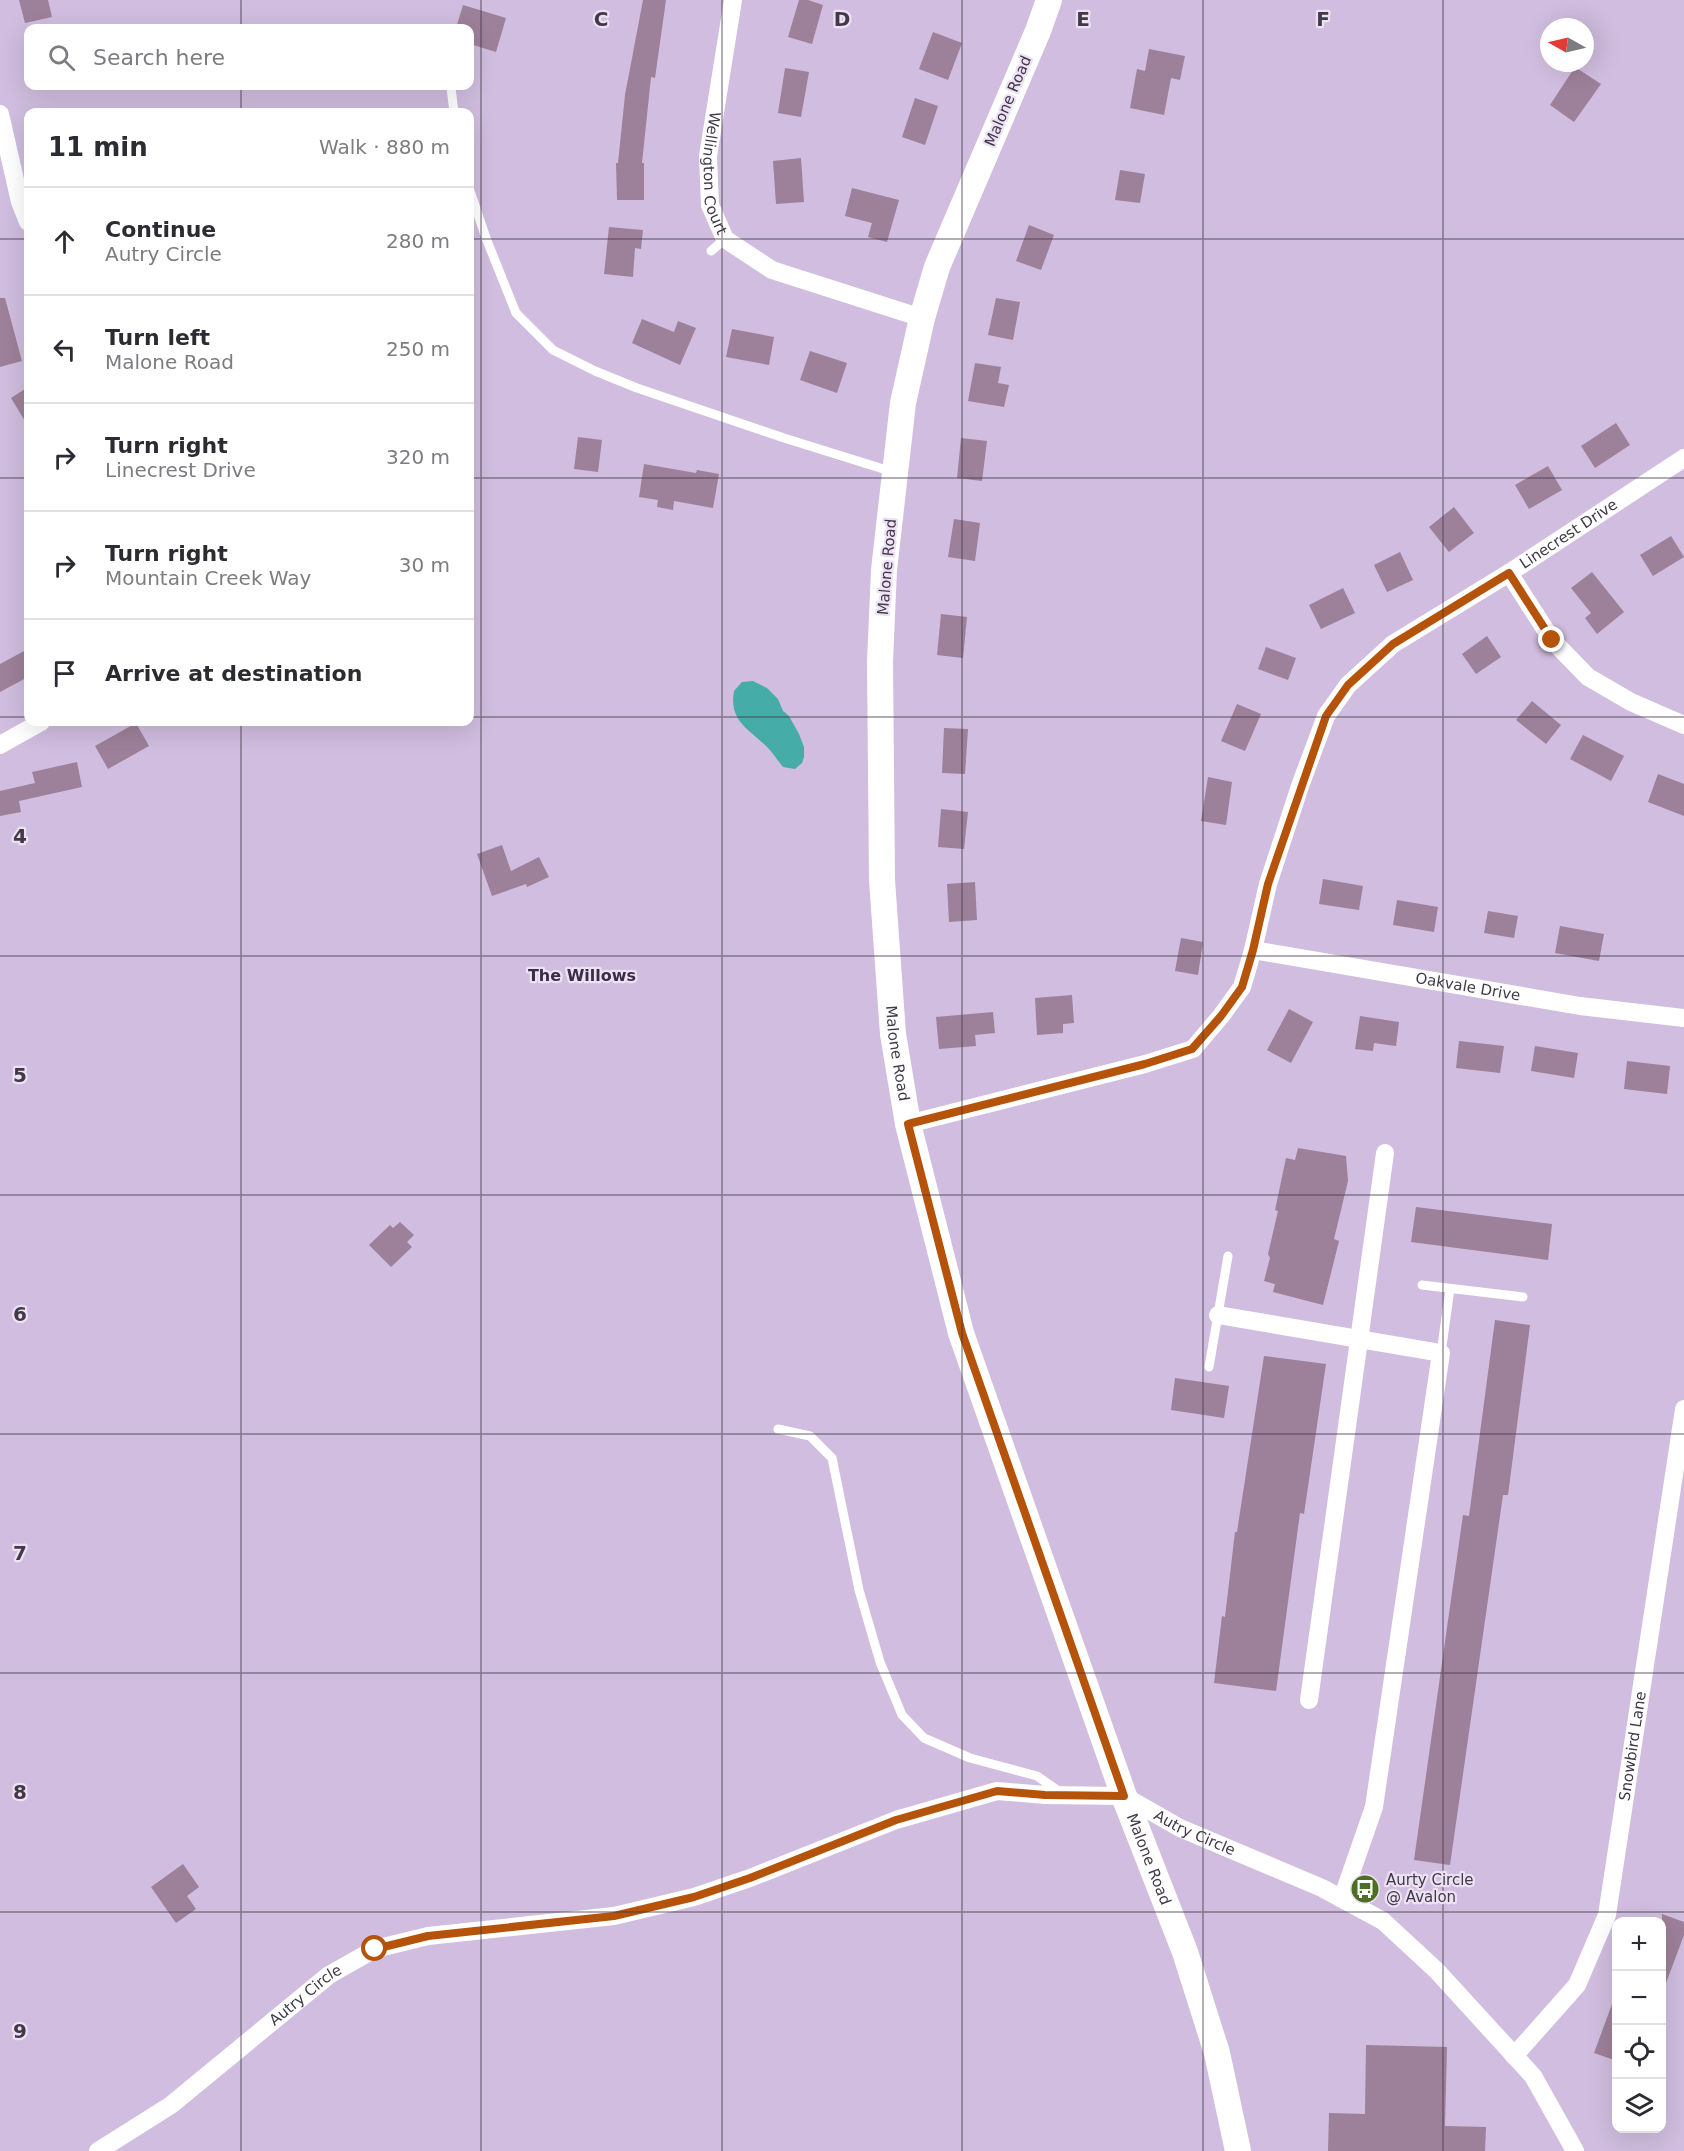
<!DOCTYPE html>
<html lang="en">
<head>
<meta charset="utf-8">
<style>
  :root { --surface:#fff; --page:#f7f7f7; --text:#2b2b33; --muted:#7c7c81; --line:#e1e1e2 }
  body { margin:0; font-family:"DejaVu Sans",sans-serif; background:var(--page); color:var(--text) }
  .controls { position:absolute; right:18px; bottom:18px; display:grid; overflow:hidden; border-radius:12px; box-shadow:0 6px 24px #0002 }
  .controls button { width:54px; height:54px; display:grid; place-items:center; padding:0; border:0; border-bottom:2px solid var(--line); background:var(--surface); color:var(--text); font:30px sans-serif }
  .compass { position:absolute; left:1540px; top:18px; width:54px; height:54px; border-radius:50%; background:var(--surface); box-shadow:0 6px 24px #0002; rotate:278deg }
  .stop { position:absolute; width:18px; height:18px; margin:-14px; border:4px solid #b45309; border-radius:50%; background:#fff }
  .stop.end { background:#b45309; border-color:#fff; box-shadow:0 2px 6px #0008 }
  .list { margin:0; padding:0; list-style:none }
  h2 { display:flex; justify-content:space-between; align-items:center; height:78px; margin:0; padding:0 24px; font-size:26px }
  h2 small { font-size:20px; font-weight:400; color:var(--muted) }
  .list li { display:grid; grid-template-columns:39px 1fr auto; gap:18px; align-items:center; box-sizing:border-box; height:108px; padding:0 24px; border-top:2px solid var(--line) }
  .list b { display:block; font-size:22px; white-space:nowrap }
  .list p { margin:0; font-size:20px; white-space:nowrap; color:var(--muted) }
  .list em { font-size:20px; font-style:normal; color:var(--muted) }
  .icon { flex:none; width:33px; height:33px; fill:none; stroke:currentColor; stroke-width:2; stroke-linecap:round; stroke-linejoin:round }
  .map { position:relative; flex:none; width:1684px; height:2151px; overflow:hidden }
  .search { position:absolute; background:var(--surface); box-shadow:0 6px 24px #0002; left:24px; top:24px; width:450px; height:66px; display:flex; align-items:center; gap:15px; box-sizing:border-box; padding:0 21px; border-radius:12px; color:var(--muted); font-size:22px }
  .panel { position:absolute; background:var(--surface); box-shadow:0 6px 24px #0002; left:24px; top:108px; width:450px; height:618px; border-radius:12px }
  .map>svg:first-child { display:block }
  .water { fill:#45aca7 }
  .building { fill:#9d8099 }
  .lines { fill:none; stroke-linecap:round; stroke-linejoin:round }
  .lane { stroke:#fff; stroke-width:9 }
  .street { stroke:#fff; stroke-width:18 }
  .secondary { stroke:#fff; stroke-width:26 }
  .route { stroke:#b45309; stroke-width:8 }
  .grid { fill:none; stroke:#413947; stroke-width:1.5; stroke-opacity:0.55 }
  .labels { text-anchor:middle; stroke-width:4.5; stroke-linejoin:round; paint-order:stroke }
  .street-label { font-size:15px; fill:#413947; stroke:#ece2f4 }
  .poi-label { font-size:15px; fill:#413947; stroke:#ece2f4; text-anchor:start }
  .neighbourhood-label { font-size:16px; font-weight:bold; fill:#3c2c47; stroke:#ece2f4 }
  .grid-label { font-size:20px; text-anchor:middle; font-weight:bold; fill:#413947; stroke:#ece2f4; stroke-width:4.5; stroke-linejoin:round; paint-order:stroke }
</style>
</head>
<body>
<div class="map">
<svg width="1684" height="2151" viewBox="0 0 1684 2151">
  <rect width="100%" height="100%" fill="#d0bddf"/>
  <path class="water" d="M 753,681 L 767,688 L 778,699 L 783,711 L 789,716 L 799,734 L 804,747 L 804,757 L 802,763 L 795,769 L 783,767 C 777,760 772,751 765,745 C 747,728 729,720 734,691 L 742,682 Z"/>
  <g class="building">
    <polygon points="19,0 48,0 52,17 25,23"/>
    <polygon points="643,0 666,0 655,78 651,77 642,163 644,163 644,200 617,200 616,163 618,163 625,95"/>
    <polygon points="799,0 808,0 823,5 812,44 788,37"/>
    <polygon points="463,5 506,18 496,52 470,44 470,28 456,28"/>
    <polygon points="933,32 962,43 948,80 919,69"/>
    <polygon points="1149,49 1185,56 1180,80 1171,78 1164,115 1130,108 1137,69 1145,71"/>
    <polygon points="1575,67 1601,84 1574,122 1550,105"/>
    <polygon points="785,68 809,72 801,117 778,113"/>
    <polygon points="915,98 938,106 925,145 902,137"/>
    <polygon points="801,158 804,202 776,204 773,161"/>
    <polygon points="1120,170 1145,174 1140,203 1115,200"/>
    <polygon points="852,188 899,200 887,242 868,237 872,223 845,216"/>
    <polygon points="1029,225 1054,235 1041,270 1016,261"/>
    <polygon points="609,227 643,230 641,249 635,248 633,277 604,274"/>
    <polygon points="0,298 5,298 22,361 0,367"/>
    <polygon points="996,298 1020,302 1013,340 988,335"/>
    <polygon points="642,319 674,332 678,321 696,328 680,365 632,343"/>
    <polygon points="732,329 774,337 769,365 726,357"/>
    <polygon points="810,351 847,363 837,393 800,380"/>
    <polygon points="975,363 1001,367 998,383 1009,385 1004,407 968,401"/>
    <polygon points="28,387 28,426 11,398"/>
    <polygon points="1616,423 1630,445 1595,468 1581,446"/>
    <polygon points="578,437 602,440 598,472 574,469"/>
    <polygon points="961,438 987,441 982,481 957,478"/>
    <polygon points="644,464 696,473 697,470 719,474 713,508 674,501 673,510 657,507 658,500 639,497"/>
    <polygon points="1548,466 1562,490 1529,509 1515,485"/>
    <polygon points="1454,507 1474,533 1449,552 1429,527"/>
    <polygon points="954,519 980,523 975,561 948,557"/>
    <polygon points="1671,536 1684,557 1653,576 1640,555"/>
    <polygon points="1400,552 1413,580 1387,592 1374,565"/>
    <polygon points="1592,572 1624,612 1597,634 1585,618 1591,613 1571,588"/>
    <polygon points="1343,588 1355,613 1321,629 1309,605"/>
    <polygon points="941,614 967,617 963,658 937,655"/>
    <polygon points="1487,636 1501,657 1476,674 1462,654"/>
    <polygon points="1266,647 1296,658 1288,680 1258,669"/>
    <polygon points="28,649 28,677 0,692 0,664"/>
    <polygon points="1532,701 1561,725 1546,744 1516,720"/>
    <polygon points="1237,704 1261,714 1245,751 1221,741"/>
    <polygon points="136,723 149,746 108,769 95,746"/>
    <polygon points="944,728 968,729 965,774 942,773"/>
    <polygon points="1583,735 1624,756 1611,781 1570,759"/>
    <polygon points="77,762 82,787 19,801 21,812 0,816 0,791 35,783 32,772"/>
    <polygon points="1658,774 1684,784 1684,816 1648,802"/>
    <polygon points="1208,777 1232,782 1226,825 1201,821"/>
    <polygon points="941,809 968,812 964,849 938,847"/>
    <polygon points="502,845 511,871 539,857 549,877 527,887 526,884 492,896 477,854"/>
    <polygon points="1323,879 1363,886 1359,910 1319,904"/>
    <polygon points="975,882 977,920 949,922 947,884"/>
    <polygon points="1397,900 1438,907 1434,932 1393,925"/>
    <polygon points="1488,911 1518,916 1514,938 1484,933"/>
    <polygon points="1560,926 1604,934 1599,961 1555,953"/>
    <polygon points="1181,938 1203,942 1198,975 1175,971"/>
    <polygon points="1072,995 1074,1023 1063,1024 1063,1033 1037,1035 1035,998"/>
    <polygon points="1289,1009 1313,1022 1291,1063 1267,1050"/>
    <polygon points="993,1012 995,1033 975,1035 976,1046 939,1049 936,1017"/>
    <polygon points="1360,1016 1399,1022 1396,1046 1374,1043 1373,1051 1355,1049"/>
    <polygon points="1459,1041 1504,1046 1500,1073 1456,1068"/>
    <polygon points="1535,1046 1578,1053 1574,1078 1531,1071"/>
    <polygon points="1627,1061 1670,1066 1667,1094 1624,1089"/>
    <polygon points="1298,1148 1346,1156 1348,1181 1334,1239 1339,1241 1323,1305 1273,1292 1275,1284 1264,1281 1270,1258 1268,1254 1278,1211 1275,1210 1286,1158 1295,1160"/>
    <polygon points="1416,1207 1552,1224 1548,1260 1411,1242"/>
    <polygon points="400,1222 414,1235 407,1242 412,1247 391,1267 369,1245 390,1225 393,1228"/>
    <polygon points="1495,1320 1530,1325 1508,1495 1503,1495 1450,1865 1414,1860 1463,1515 1469,1516"/>
    <polygon points="1264,1356 1326,1364 1304,1514 1300,1513 1276,1691 1214,1683 1222,1616 1225,1617 1235,1532 1237,1532"/>
    <polygon points="1175,1378 1229,1386 1224,1418 1171,1410"/>
    <polygon points="183,1864 199,1887 187,1896 196,1909 176,1923 151,1887"/>
    <polygon points="1662,1914 1684,1922 1684,1935 1663,1991"/>
    <polygon points="1615,1996 1617,1996 1617,2061 1594,2053"/>
    <polygon points="1366,2045 1447,2047 1445,2126 1486,2127 1485,2151 1328,2151 1329,2113 1365,2114"/>
  </g>
  <g class="lines">
    <g class="lane">
      <polyline points="451,88 454,112"/>
      <polyline points="470,191 486,238 516,313 553,350 595,371 637,388 784,438 893,472"/>
      <polyline points="711,251 725,239"/>
      <polyline points="1422,1285 1523,1297"/>
      <polyline points="1441,1353 1450,1289"/>
      <polyline points="1209,1367 1228,1256"/>
      <polyline points="778,1429 810,1436 832,1458 859,1590 880,1662 902,1715 924,1738 970,1758 1037,1776 1060,1792"/>
    </g>
    <g class="street">
      <path id="s1" d="M 733,0 L 708,156 L 710,205 L 725,239 L 772,270 L 922,318"/>
      <polyline points="0,114 20,202 28,222"/>
      <polyline points="1509,573 1552,640 1588,677 1631,702 1684,725"/>
      <polyline points="0,745 41,722"/>
      <path id="s2" d="M 1253,950 L 1580,1006 L 1684,1018"/>
      <path id="s3" d="M 908,1124 L 1145,1064 L 1193,1049 L 1221,1016 L 1242,987 L 1253,950 L 1268,884 L 1300,786 L 1326,716 L 1348,685 L 1393,644 L 1509,573 L 1684,458"/>
      <polyline points="1218,1315 1441,1353 1374,1807 1342,1899"/>
      <polyline points="1309,1700 1385,1153"/>
      <path id="s4" d="M 1514,2056 L 1577,1985 L 1607,1915 L 1684,1409"/>
      <path id="s5" d="M 98,2151 L 171,2105 L 329,1975 L 375,1949 L 428,1936 L 614,1916 L 694,1897 L 750,1878 L 896,1820 L 997,1791 L 1045,1795 L 1124,1796 L 1180,1828 L 1322,1888 L 1383,1921 L 1437,1971 L 1533,2076 L 1575,2151"/>
    </g>
    <path class="secondary" id="s6" d="M 1049,0 L 1038,31 L 937,267 L 922,318 L 903,403 L 884,570 L 880,661 L 882,880 L 893,1034 L 908,1124 L 961,1333 L 1124,1796 L 1185,1952 L 1217,2053 L 1238,2151"/>
  </g>
  <g class="lines">
    <polyline class="route" points="375,1949 428,1936 614,1916 694,1897 750,1878 896,1820 997,1791 1045,1795 1124,1796 962,1333 908,1124 1145,1064 1192,1049 1221,1016 1242,987 1253,950 1268,884 1326,716 1348,685 1393,644 1509,573 1552,640"/>
  </g>
  <path class="grid" d="M 241,0 L 241,28M 481,0 L 481,2151M 722,0 L 722,2151M 962,0 L 962,2151M 1203,0 L 1203,2151M 1443,0 L 1443,2151M 241,86 L 241,112M 0,239 L 28,239M 470,239 L 1684,239M 0,478 L 28,478M 470,478 L 1684,478M 0,717 L 28,717M 470,717 L 1684,717M 241,722 L 241,2151M 0,956 L 1684,956M 0,1195 L 1684,1195M 0,1434 L 1684,1434M 0,1673 L 1684,1673M 0,1912 L 1684,1912"/>
  <defs>
    <g id="bus-disc" transform="scale(1.5)"><circle r="9.5" fill="#4d6e25" stroke="#ece2f4"/><path d="M-5-6H5V4H4V6H2V4H-2V6H-4V4H-5ZM-3.5-4V0h7V-4ZM-3.5 1.2v1.5H-2V1.2ZM2 1.2v1.5H3.5V1.2Z" fill="#fff"/></g>
  </defs>
  <g fill-rule="evenodd">
    <use href="#bus-disc" x="1365" y="1889"/>
  </g>
  <g class="labels">
    <g class="street-label">
      <text transform="translate(1008 101) rotate(-67)" y="5">Malone Road</text>
      <text dy="5" stroke="none"><textPath href="#s1" startOffset="176">Wellington Court</textPath></text>
      <text dy="5" stroke="none"><textPath href="#s3" startOffset="964">Linecrest Drive</textPath></text>
      <text transform="translate(887 567) rotate(-85)" y="5">Malone Road</text>
      <text dy="5" stroke="none"><textPath href="#s2" startOffset="218">Oakvale Drive</textPath></text>
      <text dy="5" stroke="none"><textPath href="#s6" startOffset="1082">Malone Road</textPath></text>
      <text dy="5" stroke="none"><textPath href="#s4" startOffset="342">Snowbird Lane</textPath></text>
      <text dy="5" stroke="none"><textPath href="#s5" startOffset="1196">Autry Circle</textPath></text>
      <text dy="5" stroke="none"><textPath href="#s6" startOffset="1928">Malone Road</textPath></text>
      <text dy="5" stroke="none"><textPath href="#s5" startOffset="260">Autry Circle</textPath></text>
    </g>
    <g class="poi-label">
      <text x="1386" y="1885">Aurty Circle<tspan x="1386" dy="17">@ Avalon</tspan></text>
    </g>
    <g class="neighbourhood-label">
      <text x="582" y="981">The Willows</text>
    </g>
  </g>
  <g class="grid-label">
    <text x="601" y="26">C</text>
    <text x="842" y="26">D</text>
    <text x="1083" y="26">E</text>
    <text x="1323" y="26">F</text>
    <text x="20" y="843">4</text>
    <text x="20" y="1082">5</text>
    <text x="20" y="1321">6</text>
    <text x="20" y="1560">7</text>
    <text x="20" y="1799">8</text>
    <text x="20" y="2038">9</text>
  </g>
</svg>
<div class="controls">
<button>+</button>
<button>−</button>
<button><svg class="icon" aria-label="locate" viewBox="0 0 24 24"><circle cx="12" cy="12" r="6"/><path d="M12 2v4M12 18v4M2 12h4M18 12h4"/></svg></button>
<button><svg class="icon" aria-label="layers" viewBox="0 0 24 24"><path d="M12 4l9 5-9 5-9-5zM3 14l9 5 9-5"/></svg></button>
</div>
<svg class="compass" viewBox="-18 -18 36 36"><path d="M0-13l5 13h-10z" fill="#e53935"/><path d="M0 13l5-13h-10z" fill="#7c7c81"/></svg>
<div class="stop" style="left:375px;top:1949px"></div>
<div class="stop end" style="left:1552px;top:640px"></div>
<div class="search"><svg class="icon" aria-label="search" viewBox="0 0 24 24"><circle cx="10" cy="10" r="6"/><path d="M15 15l6 6"/></svg>Search here</div>
<section class="panel">
<h2>11 min<small>Walk · 880 m</small></h2>
<ul class="list">
<li><svg class="icon" aria-label="ahead" viewBox="0 0 24 24"><path d="M12 20V5M6 11l6-6 6 6"/></svg><div><b>Continue</b><p>Autry Circle</p></div><em>280 m</em></li>
<li><svg class="icon" aria-label="left" viewBox="0 0 24 24"><path d="M17 20v-9H6M10 6l-5 5 5 5"/></svg><div><b>Turn left</b><p>Malone Road</p></div><em>250 m</em></li>
<li><svg class="icon" aria-label="right" viewBox="0 0 24 24"><path d="M7 20v-9h11M14 6l5 5-5 5"/></svg><div><b>Turn right</b><p>Linecrest Drive</p></div><em>320 m</em></li>
<li><svg class="icon" aria-label="right" viewBox="0 0 24 24"><path d="M7 20v-9h11M14 6l5 5-5 5"/></svg><div><b>Turn right</b><p>Mountain Creek Way</p></div><em>30 m</em></li>
<li><svg class="icon" aria-label="arrive" viewBox="0 0 24 24"><path d="M6 21V4h12l-3 4 3 4H6"/></svg><div><b>Arrive at destination</b></div></li>
</ul>
</section>
</div>
</body>
</html>
